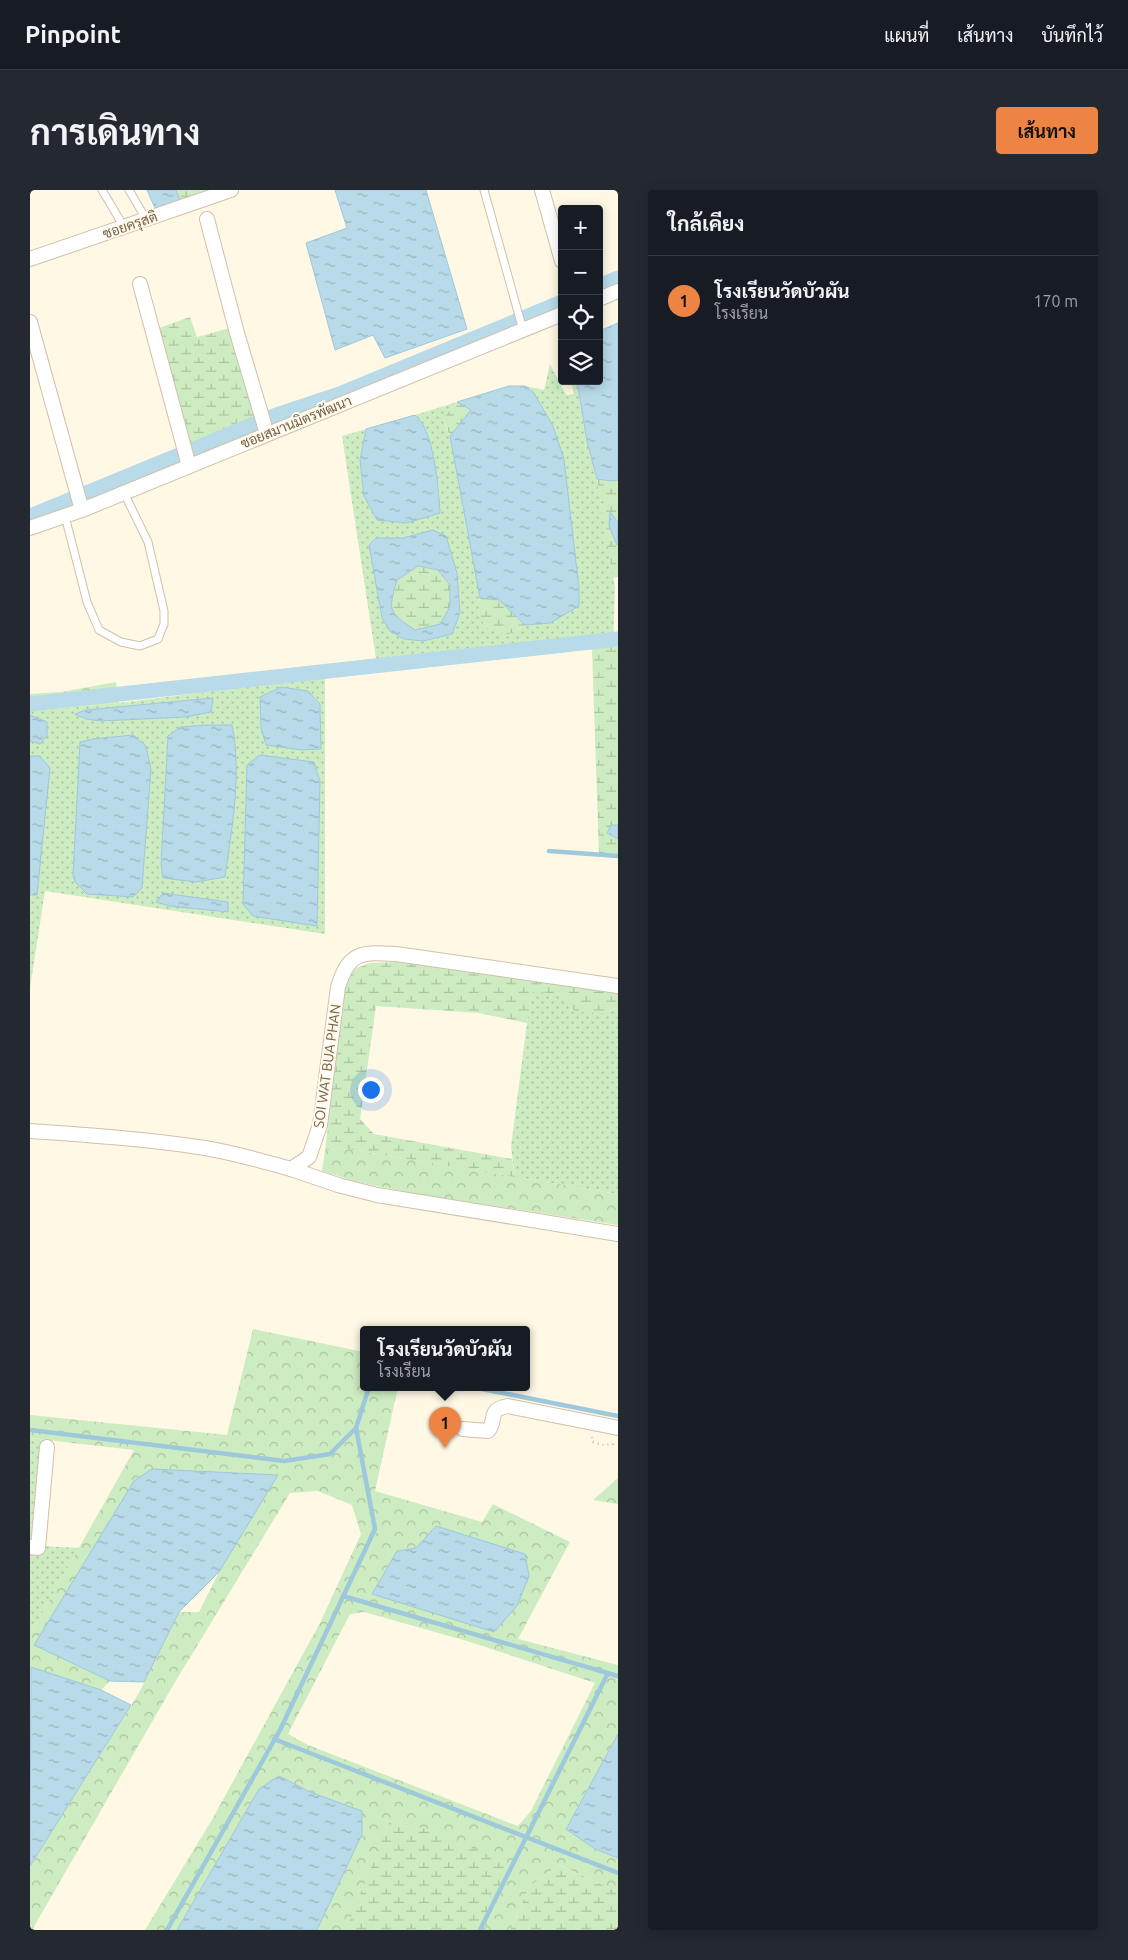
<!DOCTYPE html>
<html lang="th">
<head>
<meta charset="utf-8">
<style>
  :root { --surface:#171b24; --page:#242831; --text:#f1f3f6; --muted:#9ea1a6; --line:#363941; --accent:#ee8444 }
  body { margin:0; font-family:Ubuntu,Sarabun,sans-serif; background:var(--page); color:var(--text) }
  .controls { position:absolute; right:15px; top:15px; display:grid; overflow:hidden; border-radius:5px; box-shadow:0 2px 12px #0003 }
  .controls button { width:45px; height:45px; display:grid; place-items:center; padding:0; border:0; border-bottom:1px solid var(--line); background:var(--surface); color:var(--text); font:25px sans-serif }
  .you { position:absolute; left:340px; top:899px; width:18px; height:18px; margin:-12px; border:4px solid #fff; border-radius:50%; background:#1a73e8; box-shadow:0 0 0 8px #1a73e833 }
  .badge { display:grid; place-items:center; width:32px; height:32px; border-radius:50%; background:var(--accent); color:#111; font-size:16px; font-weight:700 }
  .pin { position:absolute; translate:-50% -41px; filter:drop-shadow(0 1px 2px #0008) }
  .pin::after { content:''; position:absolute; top:26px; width:18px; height:15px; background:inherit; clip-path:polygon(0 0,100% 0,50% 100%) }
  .popup { position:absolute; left:330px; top:1136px; width:170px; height:65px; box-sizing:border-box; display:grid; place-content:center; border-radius:5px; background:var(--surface); filter:drop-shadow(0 1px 4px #0005); font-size:16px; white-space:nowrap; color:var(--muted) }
  .popup b { font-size:19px; color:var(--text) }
  .popup::after { content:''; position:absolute; left:50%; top:100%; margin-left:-10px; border:10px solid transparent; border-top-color:var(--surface) }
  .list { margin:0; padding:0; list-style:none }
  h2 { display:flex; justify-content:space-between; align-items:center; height:65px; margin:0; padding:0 20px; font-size:21px }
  h2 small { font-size:16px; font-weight:400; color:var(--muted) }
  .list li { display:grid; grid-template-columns:32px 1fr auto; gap:15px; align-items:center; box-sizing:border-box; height:90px; padding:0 20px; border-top:1px solid var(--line) }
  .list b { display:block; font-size:19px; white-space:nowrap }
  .list p { margin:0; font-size:16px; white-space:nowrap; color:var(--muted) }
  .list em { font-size:16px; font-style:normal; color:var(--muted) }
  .icon { flex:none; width:28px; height:28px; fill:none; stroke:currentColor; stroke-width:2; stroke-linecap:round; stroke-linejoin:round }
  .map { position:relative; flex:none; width:588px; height:1740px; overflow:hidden; border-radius:5px }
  header { display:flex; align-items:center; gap:30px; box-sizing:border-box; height:70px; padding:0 25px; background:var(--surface); border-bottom:1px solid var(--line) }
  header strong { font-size:24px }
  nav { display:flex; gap:28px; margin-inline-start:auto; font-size:18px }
  .intro { display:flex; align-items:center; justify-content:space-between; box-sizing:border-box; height:120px; padding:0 30px }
  h1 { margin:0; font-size:35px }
  .button { padding:12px 22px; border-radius:5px; background:var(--accent); color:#111; font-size:18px; font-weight:700 }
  main { display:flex; gap:30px; padding:0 30px }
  aside { flex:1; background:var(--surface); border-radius:5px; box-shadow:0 2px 12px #0003 }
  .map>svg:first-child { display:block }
  .grass { fill:url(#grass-dots); fill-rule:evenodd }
  .forest { fill:url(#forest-crowns); fill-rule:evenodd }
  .wetland { fill:url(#wetland-marsh) }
  .water { fill:url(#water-ripples); stroke:#9ec8db; fill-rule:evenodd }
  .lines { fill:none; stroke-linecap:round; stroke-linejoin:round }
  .stream { stroke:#9ec8db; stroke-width:4.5 }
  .canal { stroke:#b8dae9; stroke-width:15 }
  .service-casing { stroke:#d0c1aa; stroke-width:9 }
  .minor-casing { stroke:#d0c1aa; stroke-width:16 }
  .path { stroke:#dabe9e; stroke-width:2.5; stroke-dasharray:1 4; stroke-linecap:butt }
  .service { stroke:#fff; stroke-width:7 }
  .minor { stroke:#fff; stroke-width:14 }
  .labels { text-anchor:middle; stroke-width:4; stroke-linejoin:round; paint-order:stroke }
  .street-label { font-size:14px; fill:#786148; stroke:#fffbed }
</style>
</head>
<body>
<header>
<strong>Pinpoint</strong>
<nav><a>แผนที่</a><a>เส้นทาง</a><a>บันทึกไว้</a></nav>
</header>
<div class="intro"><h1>การเดินทาง</h1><a class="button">เส้นทาง</a></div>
<main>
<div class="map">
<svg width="588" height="1740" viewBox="0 0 588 1740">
  <defs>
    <pattern id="grass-dots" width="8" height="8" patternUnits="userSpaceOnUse" patternTransform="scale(1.25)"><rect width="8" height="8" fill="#cdecc2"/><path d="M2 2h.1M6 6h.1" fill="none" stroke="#abc3a0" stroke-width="1.8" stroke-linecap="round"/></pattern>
    <pattern id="forest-crowns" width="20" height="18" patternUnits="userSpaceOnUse" patternTransform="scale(1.25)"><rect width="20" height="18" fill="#cdecc2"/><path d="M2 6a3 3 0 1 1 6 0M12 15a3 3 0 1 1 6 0" fill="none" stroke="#abc3a0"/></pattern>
    <pattern id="wetland-marsh" width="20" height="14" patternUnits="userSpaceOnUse" patternTransform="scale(1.25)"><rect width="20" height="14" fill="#cdecc2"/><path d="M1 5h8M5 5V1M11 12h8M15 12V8" fill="none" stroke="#abc3a0"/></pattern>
    <pattern id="water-ripples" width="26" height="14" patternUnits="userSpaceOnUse" patternTransform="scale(1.25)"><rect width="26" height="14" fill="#b8dae9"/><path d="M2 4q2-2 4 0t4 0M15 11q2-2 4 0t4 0" fill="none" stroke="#9ab4bf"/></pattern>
  </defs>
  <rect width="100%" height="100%" fill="#fef8e5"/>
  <g class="grass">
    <path d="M 520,174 L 536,205 L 544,204 L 541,191 L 547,191 L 557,251 L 567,289 L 585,397 L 583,457 L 348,482 L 312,246 L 336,239 L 334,248 L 347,330 L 377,333 L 410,323 L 409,298 L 403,272 L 391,230 L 385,225 L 427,212 L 413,230 L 420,246 L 450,408 L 448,425 L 478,445 L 495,435 L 520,433 L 534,269 L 523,236 L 504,203 L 495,196 L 514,200 ZM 403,340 L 427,383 L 430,423 L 422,444 L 373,348 Z"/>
    <path d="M 295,487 L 295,744 L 15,701 L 0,798 L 0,705 L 6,705 L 10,566 L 0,566 L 0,551 L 10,554 L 17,546 L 17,532 L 0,525 L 0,521 L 89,513 ZM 182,508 L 99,529 L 70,531 L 46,524 L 56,520 ZM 177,535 L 202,535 L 133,688 L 131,674 L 138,546 L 151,537 ZM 50,553 L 121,579 L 112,698 L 103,707 L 57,704 L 45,692 L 43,685 ZM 284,573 L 290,591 L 287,736 L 213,714 L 217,575 Z"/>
    <polygon points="503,800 534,805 573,823 588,818 588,1004 485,987 481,957 497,833"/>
    <polygon points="0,1248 23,1251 15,1356 49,1358 0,1445"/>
  </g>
  <g class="forest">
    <polygon points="86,492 89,513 0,521 0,504 31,502"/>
    <polygon points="311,958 588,1004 588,1035 386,1004 328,992 292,981 295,961"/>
    <path d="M 223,1139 L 334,1162 L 334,1197 L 368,1197 L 345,1301 L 452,1332 L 463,1314 L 540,1352 L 488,1449 L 588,1475 L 588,1544 L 536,1638 L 565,1659 L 588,1668 L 588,1702 L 529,1675 L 500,1696 L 480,1740 L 455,1740 L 483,1675 L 360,1630 L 317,1740 L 287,1740 L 332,1644 L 280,1602 L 249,1586 L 229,1599 L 147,1740 L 115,1740 L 183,1628 L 290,1433 L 331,1344 L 322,1315 L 288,1301 L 260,1303 L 145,1492 L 2,1740 L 0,1740 L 0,1676 L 109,1503 L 149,1422 L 169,1422 L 189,1382 L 247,1285 L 5,1455 L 80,1491 L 71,1500 L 1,1477 L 0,1479 L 0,1445 L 104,1260 L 0,1248 L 0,1225 L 197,1245 ZM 386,1358 L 342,1404 L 367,1361 ZM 334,1422 L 437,1451 L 565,1493 L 501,1621 L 488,1636 L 278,1555 L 258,1544 L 320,1424 Z"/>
    <polygon points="588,1288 588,1314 563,1310"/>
  </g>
  <g class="wetland">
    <polygon points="146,0 180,0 150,10"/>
    <polygon points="160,127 167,147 200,138 230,240 166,265 161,260 129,138"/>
    <polygon points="427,212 442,220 420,246 413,229"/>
    <polygon points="567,289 581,291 588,290 588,332 581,323 588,354 588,387 583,388"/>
    <path d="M 388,376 L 408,380 L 420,395 L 420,417 L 410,434 L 385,440 C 358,422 358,421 367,390 Z"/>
    <polygon points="450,408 469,409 495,435 478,445 456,438 448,425"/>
    <polygon points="588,456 588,635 581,635 577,643 588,649 588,664 569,663 562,459"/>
    <polygon points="367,772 456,782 588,802 588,818 573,823 545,822 534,805 503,801 497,833 449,823 346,816 330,929 344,944 482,969 485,987 311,958 295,961 312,810 319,781 340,773"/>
    <polygon points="360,1630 400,1640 483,1675 455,1740 316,1740"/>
    <polygon points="529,1675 588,1702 588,1740 480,1740 500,1696"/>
  </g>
  <g class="water">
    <polygon points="117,0 146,0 150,10 125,18"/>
    <polygon points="305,0 396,0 437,139 355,168 343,145 305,160 276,53 317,38"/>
    <polygon points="588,133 588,290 581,291 567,289 557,251 547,191 569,191 569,141"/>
    <polygon points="479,196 495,196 504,203 523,236 534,269 549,398 549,416 520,433 495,435 469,410 450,408 420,246 441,220 427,212"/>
    <path d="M 385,225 C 404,239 409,300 410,323 L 377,333 L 347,330 L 334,306 L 330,270 L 336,239 Z"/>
    <polygon points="580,322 588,332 587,355 579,336"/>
    <path d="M 403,340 L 416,346 L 427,383 L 430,423 L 422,444 L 393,451 L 374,449 L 360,441 L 352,428 L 339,355 L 346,348 L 373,348 ZM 388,376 L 408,380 L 420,395 L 420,417 L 410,434 L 385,440 C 358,422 358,421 367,390 Z"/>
    <polygon points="251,497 278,501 290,514 291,559 272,560 236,555 231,538 230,507"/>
    <polygon points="183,508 181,522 156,527 70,531 56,529 45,524 56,520"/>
    <polygon points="0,525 17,532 17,546 10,554 0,551"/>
    <path d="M 177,535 L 202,535 C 212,585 202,637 195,687 L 166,692 L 133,688 L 131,674 L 138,546 L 151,537 Z"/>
    <polygon points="103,545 116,556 121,579 112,698 103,707 57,704 45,692 43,685 50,552 63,549"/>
    <polygon points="230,565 284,572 290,591 287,736 223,726 213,714 217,575"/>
    <polygon points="0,566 10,566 20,578 7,705 0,705"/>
    <polygon points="581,635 588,635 588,649 577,643"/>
    <polygon points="133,703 198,712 198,722 140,716 126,712"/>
    <polygon points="122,1279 248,1285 189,1382 149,1422 114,1492 80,1491 4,1455 104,1291"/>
    <polygon points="406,1336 495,1364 499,1386 487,1416 464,1442 342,1404 367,1361 386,1358"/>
    <polygon points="1,1477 71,1500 101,1515 0,1676"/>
    <polygon points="588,1544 588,1668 565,1659 536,1639"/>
    <polygon points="249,1586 280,1602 332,1621 332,1644 287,1740 147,1740 229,1599"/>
  </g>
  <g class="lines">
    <g class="stream">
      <polyline points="519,661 588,666"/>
      <polyline points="442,1197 588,1226"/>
      <polyline points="0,1240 254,1271 300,1264 326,1238"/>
      <polyline points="313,1406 588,1486"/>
      <polyline points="244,1549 588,1683"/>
      <polyline points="137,1740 250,1540 345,1339 326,1238 339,1197"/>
      <polyline points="450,1740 578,1483"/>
    </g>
    <g class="canal">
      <polyline points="569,96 588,88"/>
      <polyline points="0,326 249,224 312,203 532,112"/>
      <polyline points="0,514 588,449"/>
    </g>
    <g class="service-casing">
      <g id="service">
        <polyline points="72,0 94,37"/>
        <polyline points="99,0 116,29"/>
        <polyline points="454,0 493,140"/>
        <polyline points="35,326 57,412 69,440 91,452 110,456 128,449 134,434 134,421 118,352 94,303"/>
      </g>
    </g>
    <g class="minor-casing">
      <g id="minor">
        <polyline points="512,0 532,71"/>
        <polyline points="177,29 207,143 237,244"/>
        <polyline points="0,69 201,0"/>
        <polyline points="110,94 159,276"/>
        <polyline points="569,109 588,101"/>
        <polyline points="0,132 52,320"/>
        <polyline points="0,338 52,320 532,124"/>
        <path d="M 0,941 C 59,945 117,949 175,958 C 204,963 233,971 261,979 L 279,967 L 290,935 L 308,797 C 319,761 332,762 366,764 L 588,796"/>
        <polyline points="261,979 308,995 347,1005 588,1044"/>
        <path d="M 433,1239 L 458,1241 C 468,1229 456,1220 478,1216 L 588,1238"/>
        <polyline points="0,1357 8,1358 17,1257"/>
      </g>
    </g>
    <polyline class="path" points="562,1247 563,1252 572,1255 583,1254 584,1251"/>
    <use href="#service" class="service"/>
    <use href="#minor" class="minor"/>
  </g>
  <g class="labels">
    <g class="street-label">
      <text transform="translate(100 35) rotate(-19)" y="5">ซอยครุสติ</text>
      <text transform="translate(266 232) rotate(-22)" y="5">ซอยสมานมิตรพัฒนา</text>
      <text transform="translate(297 876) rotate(-82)" y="5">SOI WAT BUA PHAN</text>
    </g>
  </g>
</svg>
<div class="controls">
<button>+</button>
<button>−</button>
<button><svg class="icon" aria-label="locate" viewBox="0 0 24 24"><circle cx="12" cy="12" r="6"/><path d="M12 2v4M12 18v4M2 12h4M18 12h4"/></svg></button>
<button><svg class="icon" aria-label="layers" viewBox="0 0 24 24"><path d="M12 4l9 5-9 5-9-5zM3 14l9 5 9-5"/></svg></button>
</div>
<div class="you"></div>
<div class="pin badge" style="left:415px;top:1258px">1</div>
<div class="popup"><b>โรงเรียนวัดบัวผัน</b>โรงเรียน</div>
</div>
<aside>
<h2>ใกล้เคียง<small></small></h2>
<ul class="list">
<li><span class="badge">1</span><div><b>โรงเรียนวัดบัวผัน</b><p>โรงเรียน</p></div><em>170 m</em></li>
</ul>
</aside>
</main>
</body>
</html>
